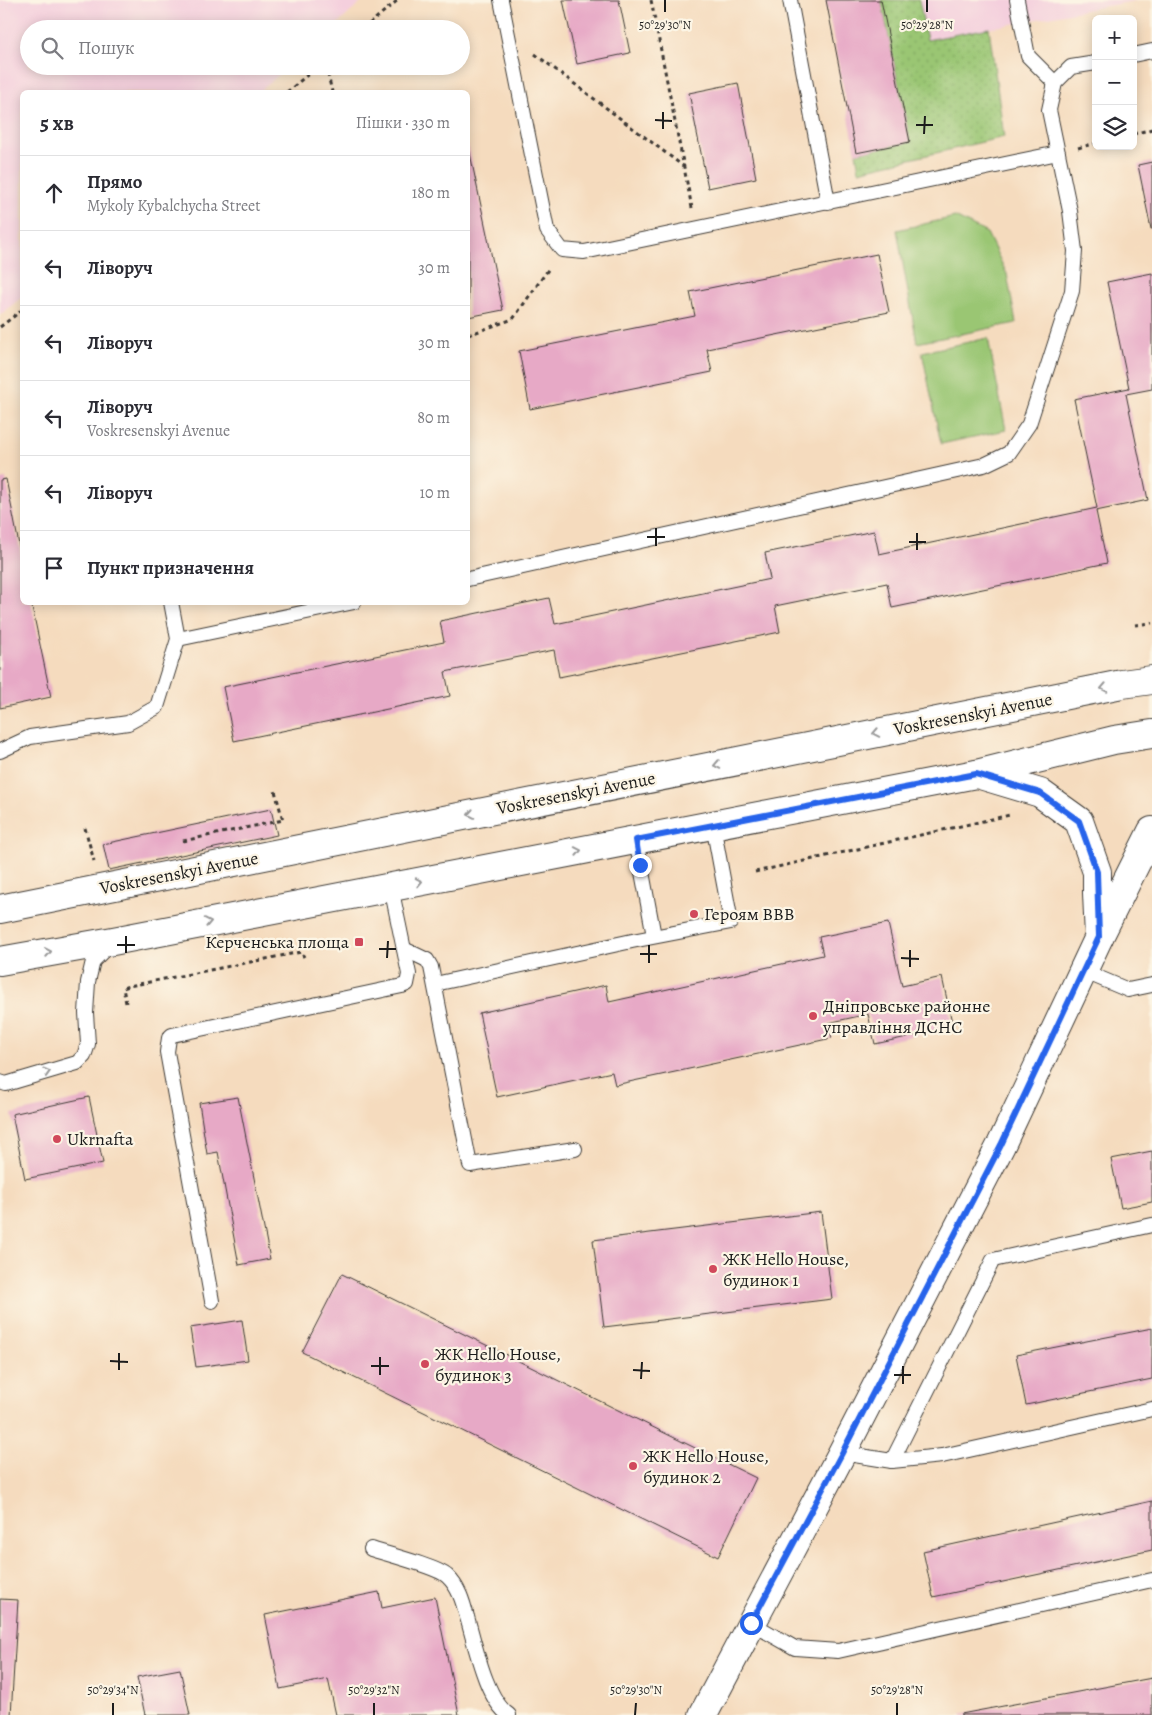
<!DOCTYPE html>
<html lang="uk">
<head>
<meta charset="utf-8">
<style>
  :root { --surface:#fff; --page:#f2f2f3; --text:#2b2b33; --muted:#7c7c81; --line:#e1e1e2 }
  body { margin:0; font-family:Alegreya,serif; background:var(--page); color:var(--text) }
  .controls { position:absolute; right:15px; top:15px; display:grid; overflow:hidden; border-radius:8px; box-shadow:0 2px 12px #0003 }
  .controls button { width:45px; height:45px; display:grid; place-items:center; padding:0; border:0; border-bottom:1px solid var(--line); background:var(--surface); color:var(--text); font:25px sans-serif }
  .stop { position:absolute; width:15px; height:15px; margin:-11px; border:4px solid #2563eb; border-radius:50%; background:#fff }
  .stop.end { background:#2563eb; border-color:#fff; box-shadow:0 1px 5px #0008 }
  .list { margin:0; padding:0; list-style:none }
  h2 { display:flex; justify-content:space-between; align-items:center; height:65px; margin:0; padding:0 20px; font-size:21px }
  h2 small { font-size:16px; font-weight:400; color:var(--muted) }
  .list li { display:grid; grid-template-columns:32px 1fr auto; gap:15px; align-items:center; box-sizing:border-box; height:75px; padding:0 20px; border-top:1px solid var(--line) }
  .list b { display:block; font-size:19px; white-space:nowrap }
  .list p { margin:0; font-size:16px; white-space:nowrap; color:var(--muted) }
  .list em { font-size:16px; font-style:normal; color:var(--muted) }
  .icon { flex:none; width:28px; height:28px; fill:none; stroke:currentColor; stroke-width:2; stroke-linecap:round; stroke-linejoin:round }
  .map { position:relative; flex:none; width:1152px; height:1715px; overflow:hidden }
  .search { position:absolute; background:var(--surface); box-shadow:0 2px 12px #0003; left:20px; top:20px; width:450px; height:55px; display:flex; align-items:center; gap:12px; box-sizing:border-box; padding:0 18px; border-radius:28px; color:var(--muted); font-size:19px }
  .panel { position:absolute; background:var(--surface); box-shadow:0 2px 12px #0003; left:20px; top:90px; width:450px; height:515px; border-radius:8px }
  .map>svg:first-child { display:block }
  .built { fill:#f4cfdd }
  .grass { fill:url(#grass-dots); stroke:#5b7148 }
  .park { fill:#9ac673; stroke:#5b7148 }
  .building { fill:#e7a9c6 }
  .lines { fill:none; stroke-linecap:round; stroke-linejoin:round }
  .lane-casing { stroke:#3d3934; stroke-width:16 }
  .secondary-casing { stroke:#3d3934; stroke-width:30 }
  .primary-casing { stroke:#3d3934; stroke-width:30 }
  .path { stroke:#3d3934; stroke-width:3; stroke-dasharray:4 4; stroke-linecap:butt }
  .lane { stroke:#fff; stroke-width:14 }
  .secondary { stroke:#fff; stroke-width:28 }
  .primary { stroke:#fff; stroke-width:28 }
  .oneway { stroke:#999 }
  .route { stroke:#2563eb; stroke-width:6 }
  .ticks { fill:none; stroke:#1c1c1c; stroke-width:2 }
  .poi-dot { fill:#d1495b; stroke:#fcf5e5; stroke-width:2 }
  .labels { text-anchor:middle; stroke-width:4.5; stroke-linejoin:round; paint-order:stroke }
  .street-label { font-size:18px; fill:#1c1c1c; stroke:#fcf5e5 }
  .poi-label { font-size:18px; fill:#1c1c1c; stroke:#fcf5e5; text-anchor:start }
  .ticks-label { font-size:12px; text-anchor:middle; fill:#1c1c1c; stroke:#fcf5e5; stroke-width:4.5; stroke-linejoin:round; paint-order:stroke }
</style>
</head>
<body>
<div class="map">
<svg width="1152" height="1715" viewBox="0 0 1152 1715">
  <defs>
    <pattern id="grass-dots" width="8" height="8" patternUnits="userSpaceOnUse" patternTransform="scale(1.25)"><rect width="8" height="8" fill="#9ac673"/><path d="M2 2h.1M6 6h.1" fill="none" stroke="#84aa63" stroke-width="1.8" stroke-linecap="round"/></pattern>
  </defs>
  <rect width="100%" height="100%" fill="#fcf5e5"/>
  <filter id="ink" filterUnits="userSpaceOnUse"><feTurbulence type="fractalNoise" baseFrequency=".02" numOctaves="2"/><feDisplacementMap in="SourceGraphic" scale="10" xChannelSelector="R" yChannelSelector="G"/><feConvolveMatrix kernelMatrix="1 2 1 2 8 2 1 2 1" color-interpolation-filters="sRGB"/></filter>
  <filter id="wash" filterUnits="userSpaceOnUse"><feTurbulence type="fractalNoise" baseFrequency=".0096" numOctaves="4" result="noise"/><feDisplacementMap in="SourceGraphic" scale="20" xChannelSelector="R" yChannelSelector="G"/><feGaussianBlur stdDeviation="1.12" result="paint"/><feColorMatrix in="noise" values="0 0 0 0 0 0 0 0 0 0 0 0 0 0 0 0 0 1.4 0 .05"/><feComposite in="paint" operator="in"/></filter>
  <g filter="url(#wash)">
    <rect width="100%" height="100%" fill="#f5dbbe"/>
    <g class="built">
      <polygon points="0,0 364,0 332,29 29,29 29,66 289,66 259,92 22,92 22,297 0,315"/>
      <polygon points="919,0 1139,0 927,40"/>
    </g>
    <polygon class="grass" points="881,0 919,0 927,40 989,28 1004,137 859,171 856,153 910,142"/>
    <g class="park">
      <polygon points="955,217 987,233 1007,274 1016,323 917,343 897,230"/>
      <polygon points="988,338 1006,430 941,444 922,352"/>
    </g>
    <g id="blocks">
      <g class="building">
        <polygon points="563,0 619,0 630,53 577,64"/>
        <polygon points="826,0 881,0 910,142 856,153"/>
        <polygon points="738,83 756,178 708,188 689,93"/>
        <polygon points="468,144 503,310 468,317"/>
        <polygon points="1152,162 1152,229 1151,229 1138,165"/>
        <polygon points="877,254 889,312 707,349 712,372 530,409 519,351 695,316 690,292"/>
        <polygon points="1152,273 1152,389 1126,394 1148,500 1096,511 1107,563 892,608 887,583 775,606 780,632 559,677 554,650 445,672 450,696 234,741 223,687 444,642 440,621 549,598 555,624 770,579 765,553 874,531 879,554 1097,508 1074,399 1129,388 1107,282"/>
        <polygon points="6,479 22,560 22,602 31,602 51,697 0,708 0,480"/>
        <polygon points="271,809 277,835 109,870 103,844"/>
        <polygon points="888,923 902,986 942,977 953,1027 875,1044 868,1014 828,1023 832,1038 615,1085 612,1072 497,1097 479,1013 606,985 609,1002 823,955 819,937"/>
        <polygon points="89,1097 103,1163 25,1179 12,1114"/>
        <polygon points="238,1097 270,1259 239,1265 218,1152 207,1154 199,1103"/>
        <polygon points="1152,1151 1152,1202 1121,1208 1111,1159"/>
        <polygon points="821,1212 832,1299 604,1327 593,1240"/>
        <polygon points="342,1274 756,1478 718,1557 302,1352"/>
        <polygon points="242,1320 248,1360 196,1367 190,1328"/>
        <polygon points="1152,1328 1152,1379 1026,1405 1016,1355"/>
        <polygon points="1152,1501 1152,1550 933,1597 923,1551"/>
        <polygon points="379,1592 382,1608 435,1597 459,1715 336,1715 328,1679 280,1689 265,1615"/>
        <polygon points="0,1599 18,1600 11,1715 0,1715"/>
        <polygon points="180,1669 190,1715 145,1715 137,1677"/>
        <polygon points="1152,1678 1152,1715 961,1715 961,1714"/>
      </g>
    </g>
  </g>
  <g filter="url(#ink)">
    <use href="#blocks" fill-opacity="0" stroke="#3d3934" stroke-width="1"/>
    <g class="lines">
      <g class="lane-casing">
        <g id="lane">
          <polyline points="501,0 547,230 562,250 584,252 1058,153"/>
          <polyline points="790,0 828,202"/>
          <polyline points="1017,0 1028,56 1055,83"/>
          <polyline points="1133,55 1152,51"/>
          <polyline points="468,579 984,465 1009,453 1029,424 1072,291 1075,251 1070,211 1049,110 1055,83 1071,67 1096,63"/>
          <polyline points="178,639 354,602"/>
          <polyline points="0,751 30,737 128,723 157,707 178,639 171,602"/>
          <polyline points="636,840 654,936"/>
          <polyline points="404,949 427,960 431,967 470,1165 575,1149"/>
          <polyline points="1083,971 1128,990 1152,985"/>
          <polyline points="435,984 632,941 731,922 713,825"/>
          <polyline points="0,1082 6,1084 77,1063 84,1056 88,1044 86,1013 88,982 93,961 109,945"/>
          <polyline points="212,1301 167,1052 169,1038 172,1035 402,986 407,984 409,974 391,887"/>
          <polyline points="842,1453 892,1461 942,1456 1152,1409"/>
          <polyline points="892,1461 993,1260 1152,1225"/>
          <path d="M 371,1549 C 387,1554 437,1567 447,1576 C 459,1587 463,1602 467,1617 C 475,1644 486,1700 509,1715"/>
          <polyline points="751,1623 795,1648 838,1651 1152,1580"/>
        </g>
      </g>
      <g class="secondary-casing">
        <polyline id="secondary" points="703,1715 842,1453 1001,1145 1099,937 1152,831"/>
      </g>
      <g class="primary-casing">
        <g id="primary">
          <polyline points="977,774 1040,793 1079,821 1097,872 1097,893 1099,937"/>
          <polyline points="0,909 1122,684 1152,680"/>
          <polyline points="0,961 113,941 976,774 1114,740 1152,734"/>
        </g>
      </g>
      <g class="path">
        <polyline points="651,0 692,208"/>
        <polyline points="363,29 398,0"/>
        <polyline points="535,54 683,166"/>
        <polyline points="326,66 332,92"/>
        <polyline points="287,92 318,66"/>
        <polyline points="1133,134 1152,129"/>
        <polyline points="1078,148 1096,143"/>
        <polyline points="0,327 22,310"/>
        <polyline points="468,335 513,319 550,267"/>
        <polyline points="1135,625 1152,623"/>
        <polyline points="85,828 94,861"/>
        <polyline points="183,841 283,820 275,791"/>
        <polyline points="755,872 1010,815"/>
        <polyline points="126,1003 123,988 129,986 301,952 304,957"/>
      </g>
      <use href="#lane" class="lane"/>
      <use href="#secondary" class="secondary"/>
      <use href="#primary" class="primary"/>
    </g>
    <defs><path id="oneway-chevron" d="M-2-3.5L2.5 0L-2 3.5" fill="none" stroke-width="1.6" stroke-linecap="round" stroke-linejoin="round" transform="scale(1.25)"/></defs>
    <g class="oneway">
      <use href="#oneway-chevron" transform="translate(1104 688) rotate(169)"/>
      <use href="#oneway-chevron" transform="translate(876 733) rotate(169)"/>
      <use href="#oneway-chevron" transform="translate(717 765) rotate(169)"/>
      <use href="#oneway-chevron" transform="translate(471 814) rotate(169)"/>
      <use href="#oneway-chevron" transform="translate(578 851) rotate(-11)"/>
      <use href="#oneway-chevron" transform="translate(419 882) rotate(-11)"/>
      <use href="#oneway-chevron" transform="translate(208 922) rotate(-11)"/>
      <use href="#oneway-chevron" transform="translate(48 952) rotate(-10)"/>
      <use href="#oneway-chevron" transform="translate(47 1072) rotate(-17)"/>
    </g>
  </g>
  <g class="lines" filter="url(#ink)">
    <polyline class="route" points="640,865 636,840 976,774 1040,793 1079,821 1097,872 1099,937 1001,1145 842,1453 751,1623"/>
  </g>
  <path class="ticks" d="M 665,12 L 665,0M 927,12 L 927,0M 655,120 L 672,121M 916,125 L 933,125M 663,129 L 663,112M 924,134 L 925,116M 647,537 L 665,537M 909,542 L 926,542M 656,546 L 656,528M 917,550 L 917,533M 117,945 L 135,945M 379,949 L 396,949M 126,953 L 126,936M 640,954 L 657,954M 387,958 L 388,941M 901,958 L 919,959M 649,963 L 649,945M 910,967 L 910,950M 110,1361 L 128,1362M 371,1366 L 389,1366M 119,1370 L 119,1353M 633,1370 L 650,1371M 380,1375 L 380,1357M 894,1375 L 911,1375M 641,1379 L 642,1362M 903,1384 L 903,1366M 113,1715 L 113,1703M 374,1715 L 374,1703M 635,1715 L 636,1703M 897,1715 L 897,1703"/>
  <g class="poi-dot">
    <circle cx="694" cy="914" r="5"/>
    <rect x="354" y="937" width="10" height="10" rx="2.5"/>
    <circle cx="813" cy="1016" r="5"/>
    <circle cx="57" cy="1139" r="5"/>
    <circle cx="713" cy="1269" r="5"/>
    <circle cx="425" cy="1364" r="5"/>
    <circle cx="633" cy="1466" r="5"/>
  </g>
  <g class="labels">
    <g class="street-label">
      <text transform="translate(973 714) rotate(-11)" y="6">Voskresenskyi Avenue</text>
      <text transform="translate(576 793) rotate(-11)" y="6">Voskresenskyi Avenue</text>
      <text transform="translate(179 873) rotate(-11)" y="6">Voskresenskyi Avenue</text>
    </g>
    <g class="poi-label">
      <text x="704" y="920">Героям ВВВ</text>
      <text x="349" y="948" text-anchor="end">Керченська площа</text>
      <text x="823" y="1012">Дніпровське районне<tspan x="823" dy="21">управління ДСНС</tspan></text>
      <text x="67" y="1145">Ukrnafta</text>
      <text x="723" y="1265">ЖК Hello House,<tspan x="723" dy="21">будинок 1</tspan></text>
      <text x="435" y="1360">ЖК Hello House,<tspan x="435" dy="21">будинок 3</tspan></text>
      <text x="643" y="1462">ЖК Hello House,<tspan x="643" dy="21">будинок 2</tspan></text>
    </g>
  </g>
  <g class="ticks-label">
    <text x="665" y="29">50°29'30"N</text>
    <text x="927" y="29">50°29'28"N</text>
    <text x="113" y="1694">50°29'34"N</text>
    <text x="374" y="1694">50°29'32"N</text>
    <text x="636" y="1694">50°29'30"N</text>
    <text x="897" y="1694">50°29'28"N</text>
  </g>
</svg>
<div class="controls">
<button>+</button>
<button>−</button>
<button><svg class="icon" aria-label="layers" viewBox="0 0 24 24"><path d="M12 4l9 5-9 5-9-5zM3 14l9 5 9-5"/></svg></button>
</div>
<div class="stop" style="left:751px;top:1623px"></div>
<div class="stop end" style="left:640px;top:865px"></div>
<div class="search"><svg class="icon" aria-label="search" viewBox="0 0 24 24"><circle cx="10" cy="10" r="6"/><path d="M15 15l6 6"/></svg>Пошук</div>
<section class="panel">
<h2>5 хв<small>Пішки · 330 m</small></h2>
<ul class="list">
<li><svg class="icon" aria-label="ahead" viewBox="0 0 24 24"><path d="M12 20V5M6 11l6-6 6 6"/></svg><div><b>Прямо</b><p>Mykoly Kybalchycha Street</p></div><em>180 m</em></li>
<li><svg class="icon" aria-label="left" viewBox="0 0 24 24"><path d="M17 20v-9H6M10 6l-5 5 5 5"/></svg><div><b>Ліворуч</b></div><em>30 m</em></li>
<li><svg class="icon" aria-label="left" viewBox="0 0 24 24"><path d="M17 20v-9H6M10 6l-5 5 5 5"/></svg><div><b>Ліворуч</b></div><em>30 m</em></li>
<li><svg class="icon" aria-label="left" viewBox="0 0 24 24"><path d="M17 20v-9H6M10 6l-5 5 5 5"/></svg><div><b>Ліворуч</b><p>Voskresenskyi Avenue</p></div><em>80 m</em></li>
<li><svg class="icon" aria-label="left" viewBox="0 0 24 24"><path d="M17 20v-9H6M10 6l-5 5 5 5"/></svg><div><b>Ліворуч</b></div><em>10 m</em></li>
<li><svg class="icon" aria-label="arrive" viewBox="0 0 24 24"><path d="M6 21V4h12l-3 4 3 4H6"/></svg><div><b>Пункт призначення</b></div></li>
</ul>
</section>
</div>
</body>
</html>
